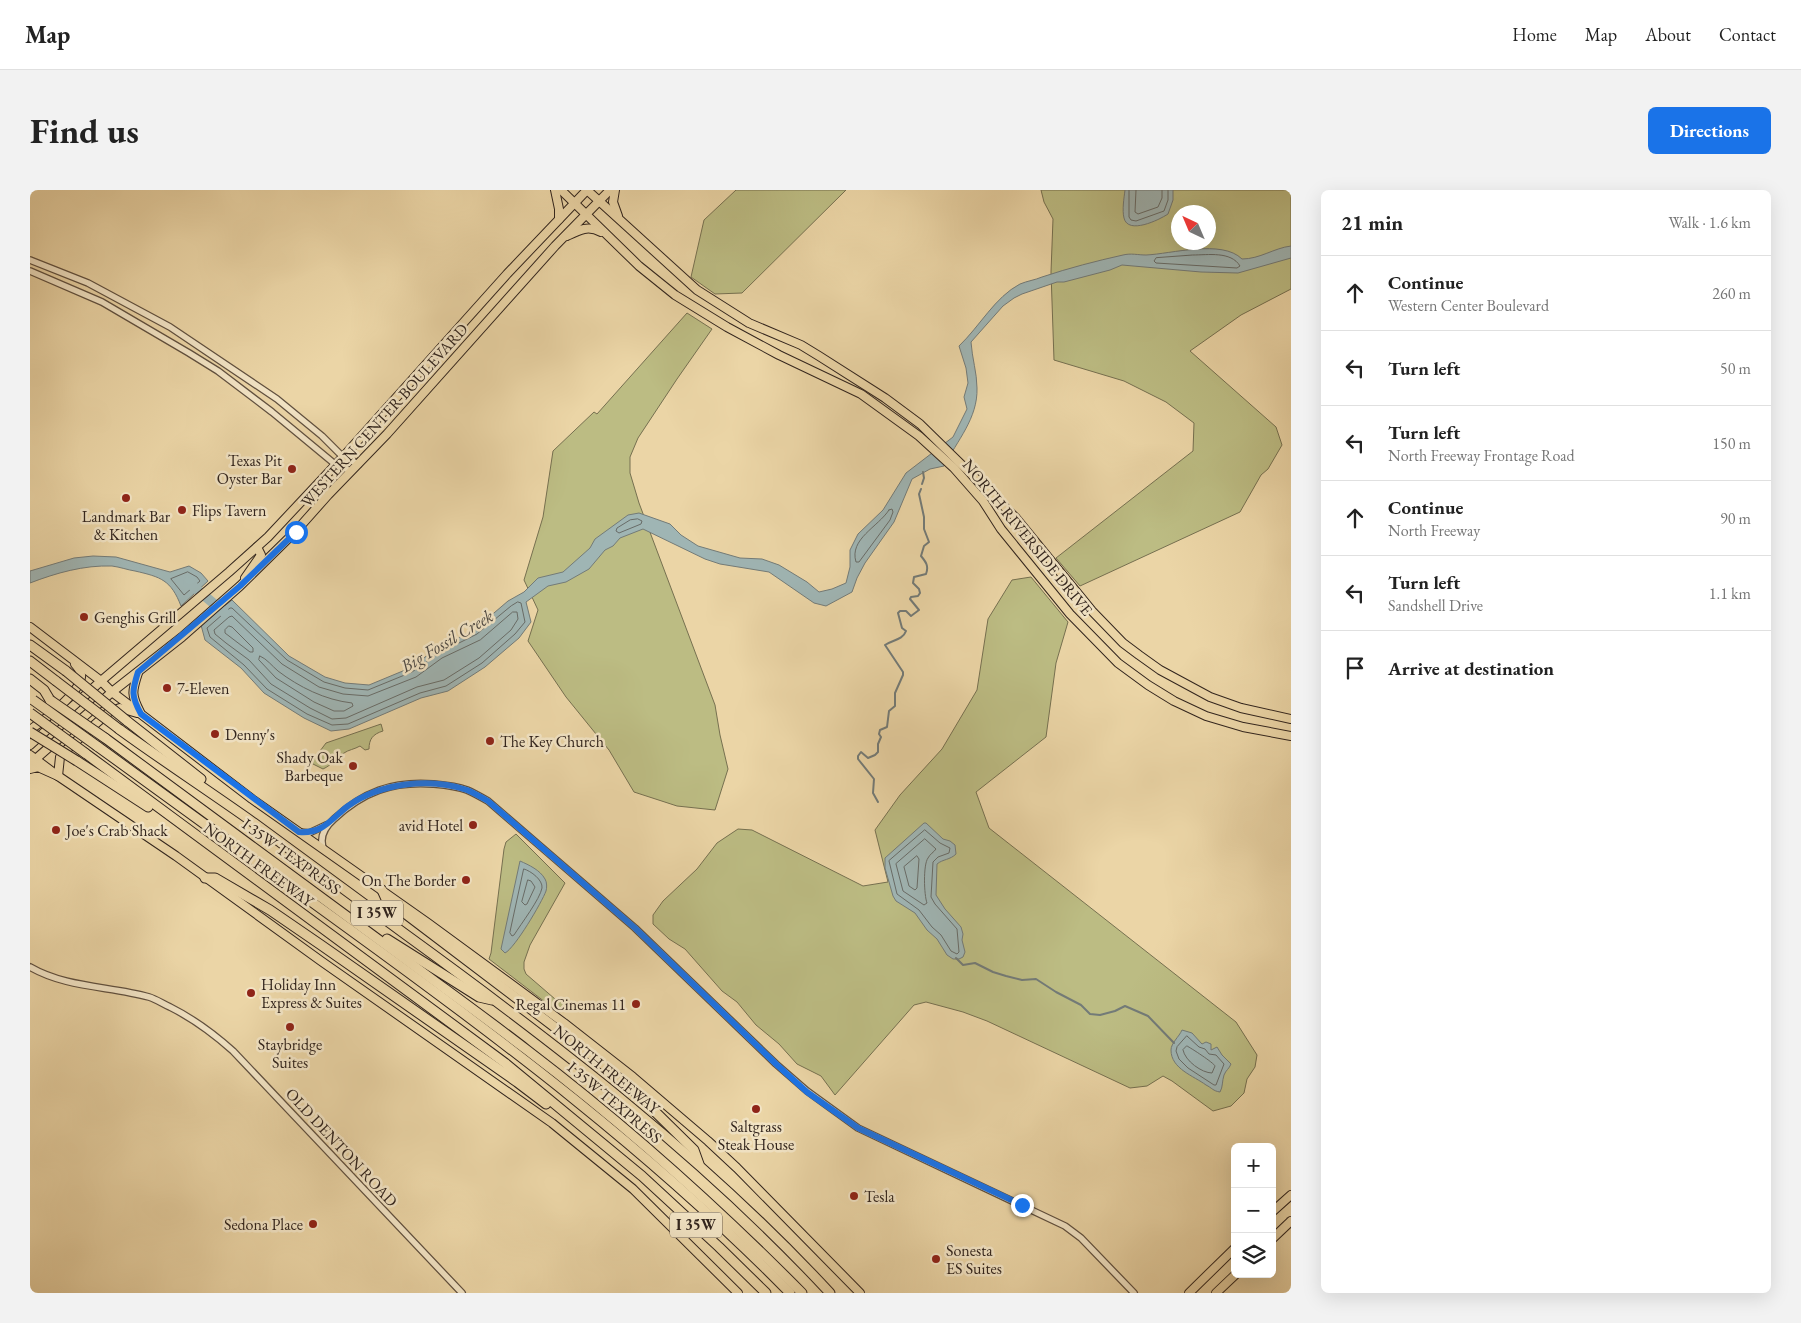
<!DOCTYPE html>
<html lang="en">
<head>
<meta charset="utf-8">
<style>
  :root { --surface:#fff; --page:#f2f2f2; --text:#222; --muted:#767676; --line:#e0e0e0; --accent:#1a73e8 }
  body { margin:0; font-family:"EB Garamond",serif; background:var(--page); color:var(--text) }
  .controls { position:absolute; right:15px; bottom:15px; display:grid; overflow:hidden; border-radius:8px; box-shadow:0 5px 20px #0002 }
  .controls button { width:45px; height:45px; display:grid; place-items:center; padding:0; border:0; border-bottom:1px solid var(--line); background:var(--surface); color:var(--text); font:25px sans-serif }
  .compass { position:absolute; left:1141px; top:15px; width:45px; height:45px; border-radius:50%; background:var(--surface); box-shadow:0 5px 20px #0002; rotate:316deg }
  .stop { position:absolute; width:15px; height:15px; margin:-11px; border:4px solid #1a73e8; border-radius:50%; background:#fff }
  .stop.end { background:#1a73e8; border-color:#fff; box-shadow:0 1px 5px #0008 }
  .list { margin:0; padding:0; list-style:none }
  h2 { display:flex; justify-content:space-between; align-items:center; height:65px; margin:0; padding:0 20px; font-size:21px }
  h2 small { font-size:16px; font-weight:400; color:var(--muted) }
  .list li { display:grid; grid-template-columns:32px 1fr auto; gap:15px; align-items:center; box-sizing:border-box; height:75px; padding:0 20px; border-top:1px solid var(--line) }
  .list b { display:block; font-size:19px; white-space:nowrap }
  .list p { margin:0; font-size:16px; white-space:nowrap; color:var(--muted) }
  .list em { font-size:16px; font-style:normal; color:var(--muted) }
  .icon { flex:none; width:28px; height:28px; fill:none; stroke:currentColor; stroke-width:2; stroke-linecap:round; stroke-linejoin:round }
  .map { position:relative; flex:none; width:1261px; height:1103px; overflow:hidden; border-radius:8px }
  header { display:flex; align-items:center; gap:30px; box-sizing:border-box; height:70px; padding:0 25px; background:var(--surface); border-bottom:1px solid var(--line) }
  header strong { font-size:24px }
  nav { display:flex; gap:28px; margin-inline-start:auto; font-size:18px }
  .intro { display:flex; align-items:center; justify-content:space-between; box-sizing:border-box; height:120px; padding:0 30px }
  h1 { margin:0; font-size:35px }
  .button { padding:12px 22px; border-radius:8px; background:var(--accent); color:#fff; font-size:18px; font-weight:700 }
  main { display:flex; gap:30px; padding:0 30px }
  aside { flex:1; background:var(--surface); border-radius:8px; box-shadow:0 5px 20px #0002 }
  .map>svg:first-child { display:block }
  .green { fill:#bcbc83; stroke:#767050; fill-rule:evenodd }
  .water { fill:#9fb5b4; stroke:#737b78 }
  .lines { fill:none; stroke-linecap:round; stroke-linejoin:round }
  .shore { stroke:#686c68; stroke-width:1 }
  .stream { stroke:#737b78; stroke-width:2 }
  .river { stroke:#9fb5b4; stroke-width:10 }
  .minor-casing { stroke:#60503f; stroke-width:8 }
  .major-casing { stroke:#31241d; stroke-width:10 }
  .highway-casing { stroke:#31241d; stroke-width:11 }
  .minor { stroke:#f2e4c5; stroke-width:5.5 }
  .major { stroke:#ebd5a6; stroke-width:8 }
  .highway { stroke:#ebd5a6; stroke-width:9 }
  .highway-bridge-casing { stroke:#31241d; stroke-width:11; stroke-linecap:butt }
  .highway-bridge { stroke:#ebd5a6; stroke-width:9 }
  .route { stroke:#1a73e8; stroke-width:6 }
  .poi-dot { fill:#8f2418; stroke:#f2e4c5; stroke-width:2 }
  .labels { text-anchor:middle; stroke-width:5; stroke-linejoin:round; paint-order:stroke }
  .shield { fill:#f2e4c5; stroke:#6b5e4f; stroke-width:1 }
  .shield-label { font-size:15px; font-weight:bold; fill:#31241d }
  .street-label { font-size:16px; fill:#31241d; stroke:#f2e4c5 }
  .poi-label { font-size:16px; fill:#31241d; stroke:#f2e4c5; text-anchor:start }
  .water-label { font-size:18px; font-style:italic; fill:#4c4843; stroke:#f2e4c5 }
</style>
</head>
<body>
<header>
<strong>Map</strong>
<nav><a>Home</a><a>Map</a><a>About</a><a>Contact</a></nav>
</header>
<div class="intro"><h1>Find us</h1><a class="button">Directions</a></div>
<main>
<div class="map">
<svg width="1261" height="1103" viewBox="0 0 1261 1103">
  <rect width="100%" height="100%" fill="#ebd5a6"/>
  <filter id="stains"><feTurbulence type="fractalNoise" baseFrequency=".004" numOctaves="4"/><feColorMatrix values="0 0 0 0 .2 0 0 0 0 .09 0 0 0 0 .02 0 0 0 .5 -.17"/></filter>
  <radialGradient id="worn" r=".72"><stop offset=".6" stop-color="#630" stop-opacity="0"/><stop offset="1" stop-color="#630" stop-opacity=".3"/></radialGradient>
  <g class="green">
    <polygon points="706,0 816,0 712,103 685,104 661,87 674,30"/>
    <path d="M 1011,0 L 1261,0 L 1261,99 L 1211,125 L 1160,161 L 1246,237 L 1252,255 L 1238,279 L 1231,285 L 1210,322 L 1050,396 L 1026,368 L 1163,261 L 1164,233 L 1136,212 L 1094,191 L 1024,170 L 1021,82 L 1023,29 L 1014,12 ZM 1148,22 L 1178,22 L 1178,52 L 1148,52 Z"/>
    <polygon points="657,123 682,139 647,189 608,248 600,267 600,283 609,313 685,515 690,545 698,579 685,620 647,616 604,602 579,560 536,507 498,451 508,420 494,390 513,327 523,261 564,222 567,224"/>
    <polygon points="1001,387 1038,432 1026,473 1016,547 946,602 959,638 1206,832 1227,865 1225,877 1217,889 1214,903 1201,916 1183,921 1142,891 1133,886 1117,896 1100,898 957,831 933,822 896,812 884,815 805,905 791,886 767,874 749,854 726,835 707,812 692,801 655,759 639,749 623,734 623,725 633,711 667,679 687,653 708,639 722,640 833,696 858,692 845,640 870,605 912,559 947,500 958,429 982,390"/>
    <path d="M 351,534 L 353,541 C 343,544 339,549 339,559 L 335,560 L 330,556 C 325,559 318,560 314,563 C 306,568 302,575 293,579 L 281,573 L 296,553 Z"/>
    <polygon points="486,644 535,693 500,755 494,772 494,779 496,784 525,809 541,815 535,821 528,822 459,769 461,763 474,659 476,652"/>
  </g>
  <g class="water">
    <path d="M 1095,0 L 1143,0 L 1143,10 L 1138,24 C 1129,30 1098,45 1094,28 C 1092,20 1094,8 1095,0 Z"/>
    <path d="M 1261,56 L 1261,68 L 1208,83 L 1171,82 L 1092,75 L 1080,80 L 1034,92 L 1027,92 L 992,104 L 984,108 L 973,116 L 941,152 C 942,168 947,183 947,198 C 948,228 927,251 914,276 L 900,279 L 882,289 L 864,332 L 835,373 L 827,388 L 822,402 L 796,416 L 784,413 L 739,382 L 690,374 L 675,369 L 613,339 L 590,348 L 583,356 L 575,360 L 559,379 L 536,392 L 518,396 L 496,412 L 501,432 L 489,448 L 455,477 L 418,501 L 391,508 L 319,539 L 301,541 L 274,528 L 234,503 L 211,478 L 175,450 L 171,435 L 202,410 L 259,466 L 295,487 L 315,493 L 339,495 L 380,478 L 406,459 L 444,440 L 478,411 L 494,402 L 508,388 L 533,382 L 560,358 L 565,349 L 598,325 L 609,323 L 640,334 L 651,345 L 668,356 L 710,368 L 732,369 L 749,375 L 777,392 L 789,402 L 802,399 L 816,393 L 820,377 L 820,360 L 828,344 L 853,320 L 876,283 L 923,247 L 937,219 L 934,207 L 938,193 L 936,178 L 929,156 C 950,136 965,107 990,94 C 997,91 1005,90 1012,87 C 1039,78 1066,71 1093,65 C 1101,63 1108,65 1116,65 C 1141,64 1192,49 1212,69 C 1230,69 1244,58 1261,56 Z"/>
    <path d="M 63,366 L 86,367 L 140,382 L 159,376 L 171,383 L 178,391 L 151,416 C 141,390 131,387 105,381 C 98,380 90,377 82,376 C 54,375 26,383 0,393 L 0,381 L 44,368 Z"/>
    <path d="M 894,633 L 896,633 L 913,649 L 920,651 L 925,655 L 926,664 C 920,670 913,669 907,674 L 906,705 L 915,719 L 931,737 L 933,744 L 932,750 L 935,762 L 933,767 L 929,769 L 923,769 L 917,765 L 907,749 L 897,740 L 885,723 L 866,711 L 863,706 L 855,678 L 855,668 Z"/>
    <path d="M 490,671 C 499,675 510,680 515,689 C 517,692 517,698 516,701 C 512,712 485,758 475,763 L 471,759 Z"/>
    <path d="M 1152,840 L 1162,843 L 1172,854 L 1176,852 L 1181,854 L 1181,860 L 1187,857 L 1192,865 L 1201,874 C 1199,879 1196,880 1194,885 C 1192,891 1193,897 1190,902 C 1183,901 1182,898 1176,895 C 1164,886 1141,879 1141,860 C 1141,853 1149,847 1152,840 Z"/>
  </g>
  <g class="lines">
    <g class="shore">
      <polyline points="1099,0 1099,27 1101,30 1106,31 1134,21 1138,10 1138,0"/>
      <polyline points="1106,0 1105,22 1108,24 1128,17 1132,8 1132,0"/>
      <path d="M 1163,65 C 1178,65 1201,61 1210,76 L 1207,78 L 1126,73 L 1124,71 L 1126,68 Z"/>
      <path d="M 859,320 L 862,319 L 863,322 L 860,330 L 829,372 L 826,372 C 819,349 848,337 859,320 Z"/>
      <polygon points="608,329 612,331 611,334 589,343 586,341 587,338 600,330"/>
      <polygon points="158,382 167,387 170,391 154,405 141,389"/>
      <polygon points="488,412 491,413 495,432 485,444 452,473 416,496 390,503 318,534 302,535 277,524 237,499 214,475 180,447 177,438 200,418 202,418 257,470 294,492 315,498 338,500 382,482 409,463 447,444 481,416"/>
      <polygon points="483,422 487,422 488,429 481,440 449,468 414,490 387,497 316,528 302,529 280,518 241,494 219,470 196,453 185,444 184,440 199,427 202,426 252,474 289,497 313,504 338,506 386,487 412,468 450,450"/>
      <polygon points="199,436 202,437 223,458 223,462 220,462 195,443 195,440"/>
      <path d="M 230,466 C 237,469 242,476 248,481 C 269,497 295,510 322,513 L 323,516 L 314,521 L 304,521 L 284,512 L 246,488 L 229,470 Z"/>
      <polygon points="895,640 910,653 920,658 919,663 908,667 903,672 901,707 905,714 927,739 929,762 927,764 921,761 911,745 902,737 889,720 867,704 859,671"/>
      <path d="M 895,649 L 906,659 C 904,662 900,664 898,668 C 893,675 894,705 897,713 L 894,715 L 873,701 L 866,674 Z"/>
      <polygon points="887,666 889,669 887,698 885,700 879,696 874,677"/>
      <path d="M 494,679 C 501,681 513,690 512,698 C 510,709 491,734 484,745 L 482,746 L 480,743 Z"/>
      <polygon points="498,690 501,691 505,697 497,714 495,715 492,712"/>
      <polygon points="1157,846 1169,857 1175,859 1179,864 1186,865 1194,874 1186,895 1184,895 1158,878 1149,869 1146,861 1147,857"/>
      <path d="M 1157,856 C 1161,858 1184,873 1185,876 L 1182,883 C 1172,883 1155,871 1153,860 Z"/>
    </g>
    <g class="stream">
      <polyline points="892,294 894,288 893,282"/>
      <path d="M 848,612 L 843,603 L 844,589 L 828,569 L 828,566 L 831,562 L 838,568 L 845,565 L 848,562 L 848,554 L 851,547 L 849,544 L 850,540 L 857,537 L 859,521 L 865,516 L 865,503 L 873,485 L 873,482 L 855,455 C 862,450 873,450 876,441 L 872,438 L 868,423 L 870,421 L 876,421 L 881,426 L 889,420 L 880,409 L 881,407 L 888,406 L 890,403 L 889,399 L 883,393 L 884,387 L 896,384 C 899,376 896,372 891,366 L 894,356 L 899,352 L 894,339 L 894,327 L 889,304 L 891,299"/>
      <polyline points="926,768 933,775 945,773 963,782 976,786 992,790 1006,789 1026,802 1051,815 1060,824 1070,825 1085,821 1095,816 1118,826 1144,853"/>
    </g>
    <polyline class="river" points="158,392 195,423"/>
    <g class="minor-casing">
      <g id="minor">
        <polyline points="0,70 58,93 140,137 247,209 292,246 313,267 329,274"/>
        <polyline points="0,81 72,112 159,163 188,181 242,222 306,275 321,281"/>
        <polyline points="270,642 279,643 296,635"/>
        <path d="M 294,660 C 288,647 295,637 304,629 C 333,602 362,591 403,594 C 414,595 426,596 437,600 C 444,603 451,607 458,611 L 605,738 L 746,874 L 777,901 L 828,938 L 1035,1036 L 1051,1048 L 1104,1103"/>
        <path d="M 0,777 C 36,798 80,796 119,807 C 126,809 133,814 140,817 C 164,829 184,844 203,861 L 432,1103"/>
      </g>
    </g>
    <g class="major-casing">
      <g id="major">
        <polyline points="525,0 529,19 529,29"/>
        <polyline points="531,0 609,76 645,105 697,137 749,165 831,204 889,246 924,278 953,311 971,339 1040,424 1088,473 1118,495 1144,511 1176,526 1213,537 1261,546"/>
        <polyline points="557,0 667,100 719,133 771,155 789,166 855,208 890,234 985,327 1062,421 1093,453 1109,465 1130,480 1180,507 1211,518 1261,529"/>
        <polyline points="585,0 583,12 588,26"/>
        <path d="M 537,46 C 549,40 558,35 571,42"/>
        <polyline points="215,388 231,365 227,357"/>
        <polyline points="0,437 71,491 82,502 222,609 398,733 534,833 603,887 678,951 707,978 830,1103"/>
        <path d="M 108,483 C 102,501 101,505 110,522"/>
        <path d="M 0,540 C 13,531 50,503 51,487 C 52,482 48,478 45,474"/>
        <polyline points="0,555 71,491 199,382 238,347 313,267 477,84 557,0"/>
        <polyline points="0,565 28,586 146,666 291,771 522,933 603,999 708,1103"/>
        <polyline points="0,574 82,502 152,447 210,396 266,341 298,305 357,244 525,56 580,0"/>
        <polyline points="0,579 8,577 28,586 30,567 34,562 79,522 90,518 107,523"/>
        <polyline points="1242,1022 1261,1005"/>
        <polyline points="1242,1049 1261,1031"/>
        <polyline points="1159,1103 1205,1058"/>
        <polyline points="1186,1103 1206,1084"/>
      </g>
    </g>
    <g class="highway-casing">
      <g id="highway">
        <polyline points="0,455 36,481"/>
        <polyline points="0,471 26,491"/>
        <polyline points="0,489 14,500 20,510"/>
        <polyline points="97,531 171,589"/>
        <path d="M 89,539 C 133,571 179,601 224,633 C 274,670 325,707 375,744 C 525,853 674,967 800,1103"/>
        <path d="M 75,548 C 171,619 268,690 364,761 C 408,794 453,826 497,860 C 594,934 686,1016 772,1103"/>
        <path d="M 67,556 C 150,616 233,676 315,736 C 471,849 625,965 760,1103"/>
        <polyline points="55,563 475,873 612,986 689,1057 736,1103"/>
        <polyline points="47,571 118,617"/>
        <polyline points="175,688 185,688 240,720 291,755 487,892 516,914"/>
        <polyline points="352,700 356,709 568,870 602,899 664,960 669,974"/>
        <polyline points="357,749 449,807 462,810"/>
      </g>
    </g>
    <use href="#minor" class="minor"/>
    <use href="#major" class="major"/>
    <use href="#highway" class="highway"/>
    <g class="highway-bridge-casing">
      <g id="highway-bridge">
        <polyline points="36,481 97,531"/>
        <polyline points="26,491 89,539"/>
        <polyline points="3,510 67,556"/>
        <polyline points="20,510 75,548"/>
        <polyline points="0,523 55,563"/>
        <polyline points="0,542 47,571"/>
      </g>
    </g>
    <use href="#highway-bridge" class="highway-bridge"/>
  </g>
  <g class="lines">
    <path class="route" d="M 266,342 L 210,396 L 108,482 C 102,501 101,506 111,524 L 269,642 C 293,644 301,629 318,616 C 350,593 400,587 437,600 C 444,603 451,607 458,611 L 605,738 L 746,874 L 777,902 L 828,938 L 992,1015"/>
  </g>
  <g class="poi-dot">
    <circle cx="262" cy="279" r="5"/>
    <circle cx="96" cy="308" r="5"/>
    <circle cx="152" cy="320" r="5"/>
    <circle cx="54" cy="427" r="5"/>
    <circle cx="137" cy="498" r="5"/>
    <circle cx="185" cy="544" r="5"/>
    <circle cx="460" cy="551" r="5"/>
    <circle cx="323" cy="576" r="5"/>
    <circle cx="443" cy="635" r="5"/>
    <circle cx="26" cy="640" r="5"/>
    <circle cx="436" cy="690" r="5"/>
    <circle cx="221" cy="803" r="5"/>
    <circle cx="606" cy="814" r="5"/>
    <circle cx="260" cy="837" r="5"/>
    <circle cx="726" cy="919" r="5"/>
    <circle cx="824" cy="1006" r="5"/>
    <circle cx="283" cy="1034" r="5"/>
    <circle cx="906" cy="1069" r="5"/>
  </g>
  <g class="labels">
    <g class="shield">
      <rect x="321" y="710.5" width="52" height="25" rx="4"/>
      <rect x="640" y="1022.5" width="52" height="25" rx="4"/>
    </g>
    <g class="shield-label">
      <text x="347" y="728">I 35W</text>
      <text x="666" y="1040">I 35W</text>
    </g>
    <g class="street-label">
      <text transform="translate(354 225) rotate(-48)" y="6">WESTERN CENTER BOULEVARD</text>
      <text transform="translate(998 347) rotate(51)" y="6">NORTH RIVERSIDE DRIVE</text>
      <text transform="translate(262 666) rotate(36)" y="6">I 35W TEXPRESS</text>
      <text transform="translate(229 674) rotate(36)" y="6">NORTH FREEWAY</text>
      <text transform="translate(577 879) rotate(39)" y="6">NORTH FREEWAY</text>
      <text transform="translate(585 912) rotate(40)" y="6">I 35W TEXPRESS</text>
      <text transform="translate(312 957) rotate(47)" y="6">OLD DENTON ROAD</text>
    </g>
    <g class="poi-label">
      <text x="252" y="276" text-anchor="end">Texas Pit<tspan x="252" dy="18">Oyster Bar</tspan></text>
      <text x="162" y="326">Flips Tavern</text>
      <text x="96" y="332" text-anchor="middle">Landmark Bar<tspan x="96" dy="18">&amp; Kitchen</tspan></text>
      <text x="64" y="433">Genghis Grill</text>
      <text x="147" y="504">7-Eleven</text>
      <text x="195" y="550">Denny's</text>
      <text x="470" y="557">The Key Church</text>
      <text x="313" y="573" text-anchor="end">Shady Oak<tspan x="313" dy="18">Barbeque</tspan></text>
      <text x="433" y="641" text-anchor="end">avid Hotel</text>
      <text x="36" y="646">Joe's Crab Shack</text>
      <text x="426" y="696" text-anchor="end">On The Border</text>
      <text x="231" y="800">Holiday Inn<tspan x="231" dy="18">Express &amp; Suites</tspan></text>
      <text x="596" y="820" text-anchor="end">Regal Cinemas 11</text>
      <text x="260" y="860" text-anchor="middle">Staybridge<tspan x="260" dy="18">Suites</tspan></text>
      <text x="726" y="942" text-anchor="middle">Saltgrass<tspan x="726" dy="18">Steak House</tspan></text>
      <text x="834" y="1012">Tesla</text>
      <text x="273" y="1040" text-anchor="end">Sedona Place</text>
      <text x="916" y="1066">Sonesta<tspan x="916" dy="18">ES Suites</tspan></text>
    </g>
    <g class="water-label">
      <text transform="translate(417 451) rotate(-31)" y="6">Big Fossil Creek</text>
    </g>
  </g>
  <rect width="100%" height="100%" filter="url(#stains)"/>
  <rect width="100%" height="100%" fill="url(#worn)"/>
</svg>
<div class="controls">
<button>+</button>
<button>−</button>
<button><svg class="icon" aria-label="layers" viewBox="0 0 24 24"><path d="M12 4l9 5-9 5-9-5zM3 14l9 5 9-5"/></svg></button>
</div>
<svg class="compass" viewBox="-18 -18 36 36"><path d="M0-13l5 13h-10z" fill="#e53935"/><path d="M0 13l5-13h-10z" fill="#767676"/></svg>
<div class="stop" style="left:266px;top:342px"></div>
<div class="stop end" style="left:992px;top:1015px"></div>
</div>
<aside>
<h2>21 min<small>Walk · 1.6 km</small></h2>
<ul class="list">
<li><svg class="icon" aria-label="ahead" viewBox="0 0 24 24"><path d="M12 20V5M6 11l6-6 6 6"/></svg><div><b>Continue</b><p>Western Center Boulevard</p></div><em>260 m</em></li>
<li><svg class="icon" aria-label="left" viewBox="0 0 24 24"><path d="M17 20v-9H6M10 6l-5 5 5 5"/></svg><div><b>Turn left</b></div><em>50 m</em></li>
<li><svg class="icon" aria-label="left" viewBox="0 0 24 24"><path d="M17 20v-9H6M10 6l-5 5 5 5"/></svg><div><b>Turn left</b><p>North Freeway Frontage Road</p></div><em>150 m</em></li>
<li><svg class="icon" aria-label="ahead" viewBox="0 0 24 24"><path d="M12 20V5M6 11l6-6 6 6"/></svg><div><b>Continue</b><p>North Freeway</p></div><em>90 m</em></li>
<li><svg class="icon" aria-label="left" viewBox="0 0 24 24"><path d="M17 20v-9H6M10 6l-5 5 5 5"/></svg><div><b>Turn left</b><p>Sandshell Drive</p></div><em>1.1 km</em></li>
<li><svg class="icon" aria-label="arrive" viewBox="0 0 24 24"><path d="M6 21V4h12l-3 4 3 4H6"/></svg><div><b>Arrive at destination</b></div></li>
</ul>
</aside>
</main>
</body>
</html>
